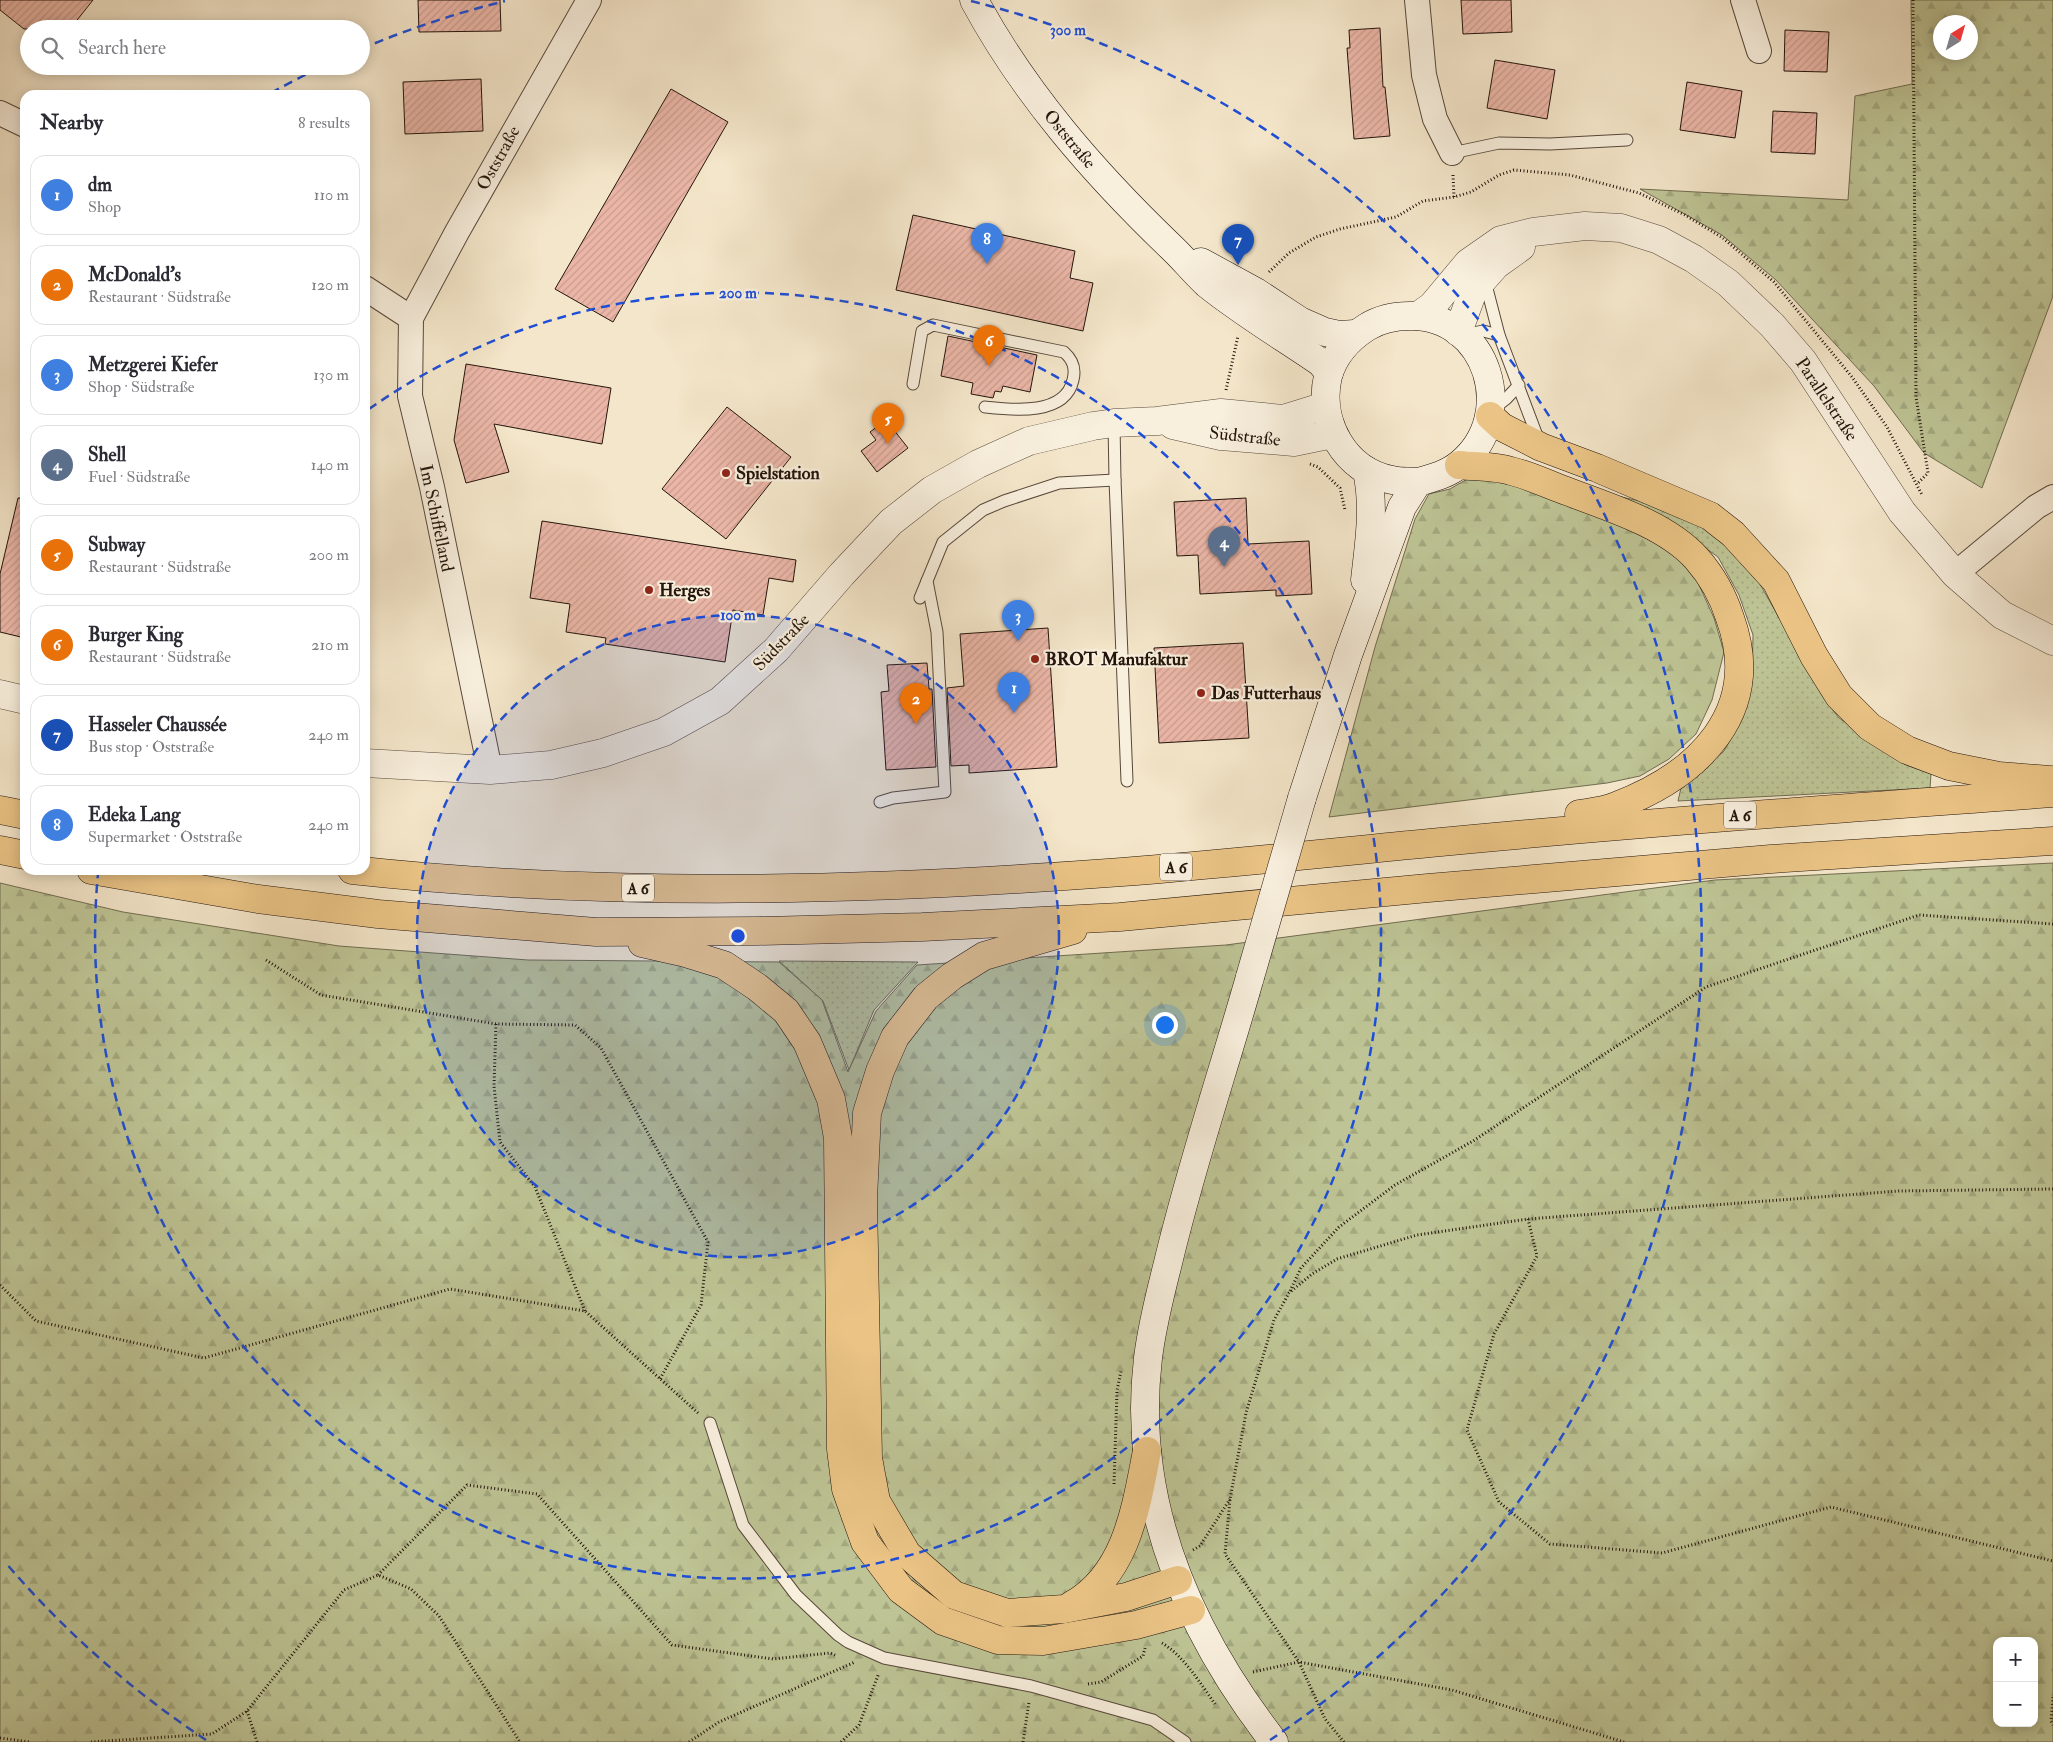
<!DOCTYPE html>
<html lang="en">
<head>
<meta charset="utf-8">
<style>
  :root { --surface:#fff; --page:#f2f2f3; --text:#2b2b33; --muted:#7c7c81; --line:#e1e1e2; --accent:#b45309 }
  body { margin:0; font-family:"IM FELL Double Pica",serif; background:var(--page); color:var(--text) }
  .controls { position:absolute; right:15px; bottom:15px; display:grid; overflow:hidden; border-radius:10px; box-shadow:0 2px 12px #0003 }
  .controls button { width:45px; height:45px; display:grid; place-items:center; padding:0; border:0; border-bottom:1px solid var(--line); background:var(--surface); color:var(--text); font:25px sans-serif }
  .compass { position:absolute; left:1933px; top:15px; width:45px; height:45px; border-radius:50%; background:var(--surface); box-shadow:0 2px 12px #0003; rotate:37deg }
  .you { position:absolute; left:1164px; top:1024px; width:18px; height:18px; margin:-12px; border:4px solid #fff; border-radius:50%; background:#1a73e8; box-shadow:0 0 0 8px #1a73e833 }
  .badge { display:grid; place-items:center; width:32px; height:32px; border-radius:50%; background:var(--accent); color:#fff; font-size:16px; font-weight:700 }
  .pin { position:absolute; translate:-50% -41px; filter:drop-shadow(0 1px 2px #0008) }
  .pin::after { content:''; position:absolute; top:26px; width:18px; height:15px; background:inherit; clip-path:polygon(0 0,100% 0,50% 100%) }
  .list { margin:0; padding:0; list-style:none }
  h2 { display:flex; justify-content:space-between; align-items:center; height:65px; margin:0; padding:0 20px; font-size:21px }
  h2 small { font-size:16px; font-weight:400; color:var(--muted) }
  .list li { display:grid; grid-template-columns:32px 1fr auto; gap:15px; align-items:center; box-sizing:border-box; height:80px; margin:0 10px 10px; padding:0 10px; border:1px solid var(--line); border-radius:15px }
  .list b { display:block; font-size:19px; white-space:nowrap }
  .list p { margin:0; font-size:16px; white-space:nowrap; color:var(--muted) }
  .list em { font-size:16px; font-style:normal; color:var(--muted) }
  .icon { flex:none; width:28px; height:28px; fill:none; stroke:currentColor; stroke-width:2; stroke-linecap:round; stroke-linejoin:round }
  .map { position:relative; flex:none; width:2053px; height:1742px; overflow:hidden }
  .search { position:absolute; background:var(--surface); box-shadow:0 2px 12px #0003; left:20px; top:20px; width:350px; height:55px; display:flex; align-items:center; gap:12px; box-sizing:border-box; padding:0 18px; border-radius:28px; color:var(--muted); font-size:19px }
  .panel { position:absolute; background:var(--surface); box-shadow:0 2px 12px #0003; left:20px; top:90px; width:350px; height:785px; border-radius:15px }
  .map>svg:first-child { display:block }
  .grass { fill:url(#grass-dots); stroke:#706c50 }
  .forest { fill:url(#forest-firs); stroke:#706c50; fill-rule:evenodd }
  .building { fill:url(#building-hatch); stroke:#23140b }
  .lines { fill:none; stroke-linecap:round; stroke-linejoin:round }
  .service-casing { stroke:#57483b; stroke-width:13 }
  .minor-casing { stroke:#57483b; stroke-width:26 }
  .tertiary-casing { stroke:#57483b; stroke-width:29 }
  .secondary-casing { stroke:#23140b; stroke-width:29 }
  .motorway-casing { stroke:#23140b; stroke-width:29 }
  .path { stroke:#23140b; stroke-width:3; stroke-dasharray:1 2.5; stroke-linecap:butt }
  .service { stroke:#f8efdd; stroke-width:11 }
  .minor { stroke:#f8efdd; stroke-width:24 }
  .tertiary { stroke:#f8efdd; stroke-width:28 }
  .secondary { stroke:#f8efdd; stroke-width:28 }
  .motorway { stroke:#eac385; stroke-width:28 }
  .secondary-bridge-casing { stroke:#23140b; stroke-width:29; stroke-linecap:butt }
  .secondary-bridge { stroke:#f8efdd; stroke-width:28 }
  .ring { fill:none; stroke:#1d4ed8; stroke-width:2.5; stroke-dasharray:9 6 }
  .poi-dot { fill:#8f2418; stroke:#f8efdd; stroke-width:2 }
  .labels { text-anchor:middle; stroke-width:4.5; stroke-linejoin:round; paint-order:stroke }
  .shield { fill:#f8efdd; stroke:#63564a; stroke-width:1 }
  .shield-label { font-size:16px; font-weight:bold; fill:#23140b }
  .street-label { font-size:18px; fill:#23140b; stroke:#f8efdd }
  .poi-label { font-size:18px; font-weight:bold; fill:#23140b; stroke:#f8efdd; text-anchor:start }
  .centre { fill:#1d4ed8; stroke:#f8efdd; stroke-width:2.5 }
  .ring-label { font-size:15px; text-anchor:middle; font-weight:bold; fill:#1d4ed8; stroke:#f8efdd; stroke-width:4.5; stroke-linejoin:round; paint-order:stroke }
</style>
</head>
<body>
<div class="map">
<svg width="2053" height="1742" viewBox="0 0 2053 1742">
  <defs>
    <pattern id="grass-dots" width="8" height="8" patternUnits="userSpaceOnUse" patternTransform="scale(1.25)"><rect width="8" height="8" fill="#bec495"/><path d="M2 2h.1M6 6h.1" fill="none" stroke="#a3a87f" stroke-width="1.8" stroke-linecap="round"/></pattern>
    <pattern id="forest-firs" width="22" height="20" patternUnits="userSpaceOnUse" patternTransform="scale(1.25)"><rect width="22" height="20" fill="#bec495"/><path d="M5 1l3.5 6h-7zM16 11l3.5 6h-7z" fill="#a3a87f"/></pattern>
    <pattern id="building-hatch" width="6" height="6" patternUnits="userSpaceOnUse" patternTransform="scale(1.25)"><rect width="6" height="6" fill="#ebb6a7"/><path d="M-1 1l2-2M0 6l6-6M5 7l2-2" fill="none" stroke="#c99c8e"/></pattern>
  </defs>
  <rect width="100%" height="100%" fill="#f4e6ca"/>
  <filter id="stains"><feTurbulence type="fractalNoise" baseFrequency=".004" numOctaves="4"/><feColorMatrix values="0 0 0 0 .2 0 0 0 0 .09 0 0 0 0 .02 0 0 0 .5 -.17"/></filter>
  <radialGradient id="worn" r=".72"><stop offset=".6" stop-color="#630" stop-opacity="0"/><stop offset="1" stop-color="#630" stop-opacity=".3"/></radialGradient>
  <g class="grass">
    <polygon points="1600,492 1648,503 1694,522 1727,544 1757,579 1789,635 1823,697 1839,718 1906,765 1931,774 1930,788 1678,801 1681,788 1724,751 1740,723 1752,683 1753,635 1739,595 1718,557 1690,537"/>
    <polygon points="779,961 918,962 874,1010 849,1070 823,1001"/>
  </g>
  <g class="forest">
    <path d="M 1911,0 L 2053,0 L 2053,296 L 1982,488 L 1924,453 L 1874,386 L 1776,280 L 1722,235 L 1640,189 L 1848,200 L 1855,96 L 1912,84 ZM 1940,22 L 1970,22 L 1970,52 L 1940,52 Z"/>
    <polygon points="1469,478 1511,481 1559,496 1668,549 1694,574 1714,618 1724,652 1712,700 1696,734 1669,759 1640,776 1607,783 1329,817 1375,647 1415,519 1429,494 1450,489"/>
    <path d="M 2053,863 L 2053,1742 L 0,1742 L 0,883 L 123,912 L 339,946 L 528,960 L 779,962 L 822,1000 L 848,1072 L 876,1011 L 917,965 L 1226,945 L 1715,880 ZM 1997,1641 L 2034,1641 L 2034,1723 L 1997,1723 Z"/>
  </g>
  <g class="building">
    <polygon points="0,0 93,0 70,29 24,29 0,10"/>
    <polygon points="418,0 500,0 501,31 419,32"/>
    <polygon points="1461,0 1511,0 1512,32 1463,34"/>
    <polygon points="1380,28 1383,87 1385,87 1390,136 1354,139 1347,48 1350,48 1349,30"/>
    <polygon points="1785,30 1829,32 1827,72 1784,71"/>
    <polygon points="1495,60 1555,70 1547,119 1487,108"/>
    <polygon points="481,79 483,131 405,134 403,82"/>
    <polygon points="1687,82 1742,91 1735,138 1680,130"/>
    <polygon points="671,89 728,122 613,322 555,289"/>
    <polygon points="1773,111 1817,113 1815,154 1771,152"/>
    <polygon points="913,215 1075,251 1070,278 1093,283 1083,331 896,290"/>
    <polygon points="948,336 1037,355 1030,392 1003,386 1001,392 995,391 993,398 971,394 973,383 941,376"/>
    <polygon points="466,364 611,388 602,444 494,424 509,472 466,483 454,440"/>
    <polygon points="727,407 791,457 726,539 662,489"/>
    <polygon points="886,420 908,448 877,472 861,451 876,440 870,432"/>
    <polygon points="18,498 25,498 25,638 0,632 0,574"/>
    <polygon points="1246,498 1248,544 1309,541 1312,594 1276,596 1276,590 1200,594 1198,555 1177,556 1174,502"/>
    <polygon points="542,521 796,560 793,582 769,578 763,615 733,610 725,662 605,644 606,638 566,632 570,604 530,598"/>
    <polygon points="1048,628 1057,767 969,773 969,765 951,766 947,688 964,686 960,634"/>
    <polygon points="1243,643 1249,738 1159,743 1154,648"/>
    <polygon points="927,663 929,689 932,689 936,767 886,770 881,692 889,691 887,665"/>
  </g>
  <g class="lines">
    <g class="service-casing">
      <g id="service">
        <polyline points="1452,153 1499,143 1550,144 1627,140"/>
        <polyline points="1485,281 1499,335 1539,441"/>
        <polyline points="1464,335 1483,331 1499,335"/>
        <path d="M 913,384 L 922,331 L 933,325 L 1064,352 C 1073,360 1076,368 1073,380 C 1065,416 1013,410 985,407"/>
        <polyline points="1492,410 1506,399 1519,385"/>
        <polyline points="1114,423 1115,480 1127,781"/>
        <polyline points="920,598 943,542 983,510 1004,501 1059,483 1115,480"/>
        <polyline points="880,802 893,798 945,792 937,632 927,581"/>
        <polyline points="710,1423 743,1525 796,1595 838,1635 848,1642 884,1658 1031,1686 1153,1720 1185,1742"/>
      </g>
    </g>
    <g class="minor-casing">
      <g id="minor">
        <polyline points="1417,0 1424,75 1435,119 1452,153"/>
        <polyline points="1743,0 1759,51"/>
        <polyline points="0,113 25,125"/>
        <polyline points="365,288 411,318 410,396 432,487 490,770"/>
        <polyline points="411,318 457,232 589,0"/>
        <polyline points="1955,574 2036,507 2053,497"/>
      </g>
    </g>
    <g class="tertiary-casing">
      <g id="tertiary">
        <polyline points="1418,316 1432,306 1468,263 1501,240 1533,232 1585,226 1621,228 1659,240 1694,259 1728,283 1772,325 1803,361 1902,512 1955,574 2002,615 2053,641"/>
        <polyline points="1458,332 1473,291 1496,265 1521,247"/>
        <polyline points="1173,425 1221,436 1294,442 1333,434"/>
        <polyline points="0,694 25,700"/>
        <polyline points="365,763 490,770 551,765 603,753 664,732 720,701 776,650 842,574 891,522 932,490 978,464 1029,441 1093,426 1114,423 1157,421 1221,413 1283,419 1325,406"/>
      </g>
    </g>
    <g class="secondary-casing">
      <g id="secondary">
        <path d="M 974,0 C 1024,93 1094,173 1170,246 C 1183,258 1194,272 1207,284 C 1243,313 1282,336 1320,362 L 1329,372"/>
        <polyline points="1201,262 1256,292 1300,321 1325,332 1339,335 1355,334"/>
        <path d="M 1365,580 C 1369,543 1375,508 1367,471"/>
        <path d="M 1302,798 L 1348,655 L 1402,507 L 1418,482 C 1433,478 1448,474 1460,464 C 1519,416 1488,315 1410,316 C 1394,316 1380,319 1367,327 C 1348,339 1334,355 1328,376 C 1317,422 1345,471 1392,480 C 1400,482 1410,481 1418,482"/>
        <path d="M 1250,977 C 1223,1072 1191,1166 1168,1263 C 1160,1294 1152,1326 1148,1358 C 1131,1501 1188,1631 1274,1742"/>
      </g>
    </g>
    <g class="motorway-casing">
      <g id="motorway">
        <polyline points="1490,416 1502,427 1541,447 1597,468 1710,516 1733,534 1776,581 1814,656 1839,696 1870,727 1907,750 1949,766 1999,776 2050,780"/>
        <path d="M 1459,465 C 1476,467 1495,466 1511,471 C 1528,475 1545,483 1561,489 C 1605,506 1665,523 1697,559 C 1712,576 1723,596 1730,618 C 1764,712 1698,775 1616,806 C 1605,811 1591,812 1579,814"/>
        <polyline points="0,810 25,815"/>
        <polyline points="0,850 25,855"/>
        <polyline points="91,870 258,899 378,914 596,932 758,931 922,927 1120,917 1428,888 1771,859 2053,841"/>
        <path d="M 352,870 C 608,898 867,891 1122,872 C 1225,864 1327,853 1430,843 C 1637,823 1845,808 2053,793"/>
        <polyline points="1073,930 984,956 952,976 926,997 895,1037 880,1071 867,1113 863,1199 868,1458 876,1501 907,1554 954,1595 1007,1613 1064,1609 1126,1597 1178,1580"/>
        <polyline points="642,943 682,952 724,965 757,987 786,1011 807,1042 831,1099 838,1138 841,1449 846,1489 865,1542 901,1590 943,1621 998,1640 1043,1641 1136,1625 1191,1610"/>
        <path d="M 1072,1605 C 1127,1574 1136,1507 1147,1451"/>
      </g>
    </g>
    <g class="path">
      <polyline points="1913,0 1916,397 1928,473 1917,484"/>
      <polyline points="1453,175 1454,197"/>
      <polyline points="1269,272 1289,253 1316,237 1340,229 1396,217 1423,201 1454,197 1471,192 1499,175 1514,170 1570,175 1639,193 1685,215 1723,238 1774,282 1852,377 1887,427 1922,495"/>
      <polyline points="1226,390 1238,336"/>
      <polyline points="1310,464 1318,467 1340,488 1345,510"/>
      <polyline points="266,960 321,995 496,1024 575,1025 601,1048 708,1242 701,1305 660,1379"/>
      <polyline points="496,1024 494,1086 500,1142 535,1187 585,1311"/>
      <polyline points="1528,1219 1537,1256 1494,1334 1467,1430 1499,1502 1550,1544 1662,1553 1831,1507 2053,1561"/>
      <polyline points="0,1285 36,1321 204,1358 450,1289 585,1311 698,1413"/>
      <polyline points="1290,1291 1301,1268 1339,1227 1395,1185 1473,1141 1706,987 1919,915 2053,924"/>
      <polyline points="1114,1484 1117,1391 1121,1371"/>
      <polyline points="1193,1550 1200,1546 1230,1499"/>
      <polyline points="378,1575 467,1485 537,1494 672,1645 773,1659 830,1653 837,1656"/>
      <path d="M 1162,1643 C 1184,1656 1200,1683 1215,1704"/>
      <polyline points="1253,1672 1299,1662 1452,1690 1624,1742"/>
      <polyline points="1088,1684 1101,1682 1143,1656 1145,1648"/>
      <polyline points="2053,1697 2051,1721 2053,1725"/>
      <polyline points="247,1711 257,1742"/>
      <polyline points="0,1738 30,1742"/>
      <polyline points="91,1742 212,1734 247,1711 344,1590 378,1575 411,1589 439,1616 520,1742"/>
      <polyline points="689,1742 719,1722 855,1662"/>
      <polyline points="841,1742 859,1725 879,1673"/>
      <polyline points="1023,1742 1029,1702"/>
      <polyline points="1344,1742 1325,1719 1299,1662 1225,1554 1230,1499 1246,1413 1274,1320 1289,1293 1312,1274 1337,1259 1417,1235 1528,1219 1899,1191 2053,1189"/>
    </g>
    <use href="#service" class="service"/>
    <use href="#minor" class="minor"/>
    <use href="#tertiary" class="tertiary"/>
    <use href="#secondary" class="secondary"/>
    <use href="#motorway" class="motorway"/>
    <g class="secondary-bridge-casing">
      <polyline id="secondary-bridge" points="1250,977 1302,798"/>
    </g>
    <use href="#secondary-bridge" class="secondary-bridge"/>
  </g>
  <circle cx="738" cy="936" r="321" fill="#1d4ed8" fill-opacity=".12"/>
  <g class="ring">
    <circle cx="738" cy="936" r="321"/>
    <path d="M369 409A643 643 0 1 1 98 874"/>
    <path d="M206 1740A964 964 0 0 1 5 1562M271 93A964 964 0 0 1 315 70M361 49A964 964 0 0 1 505 1M971 1A964 964 0 0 1 1270 1740"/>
  </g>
  <g class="poi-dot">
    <circle cx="726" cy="473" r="5"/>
    <circle cx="649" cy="590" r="5"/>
    <circle cx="1035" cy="659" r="5"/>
    <circle cx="1201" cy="693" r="5"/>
  </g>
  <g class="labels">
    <g class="shield">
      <rect x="1724" y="801.5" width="32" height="27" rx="4"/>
      <rect x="1160" y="853.5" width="32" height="27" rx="4"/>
      <rect x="622" y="874.5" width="32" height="27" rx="4"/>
    </g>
    <g class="shield-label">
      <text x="1740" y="821">A 6</text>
      <text x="1176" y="873">A 6</text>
      <text x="638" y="894">A 6</text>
    </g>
    <g class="street-label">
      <text transform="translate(1070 139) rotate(50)" y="6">Oststraße</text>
      <text transform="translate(498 158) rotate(-61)" y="6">Oststraße</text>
      <text transform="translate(1827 399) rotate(56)" y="6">Parallelstraße</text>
      <text transform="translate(1245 436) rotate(6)" y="6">Südstraße</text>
      <text transform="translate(437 518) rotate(78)" y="6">Im Schiffelland</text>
      <text transform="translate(781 642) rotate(-46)" y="6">Südstraße</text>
    </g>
    <g class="poi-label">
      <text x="736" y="479">Spielstation</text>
      <text x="659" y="596">Herges</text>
      <text x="1045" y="665">BROT Manufaktur</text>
      <text x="1211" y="699">Das Futterhaus</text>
    </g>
  </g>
  <circle cx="738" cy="936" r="8" class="centre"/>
  <g class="ring-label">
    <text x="1068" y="35">300 m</text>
    <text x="738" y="298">200 m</text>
    <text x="738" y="620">100 m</text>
  </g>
  <rect width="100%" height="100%" filter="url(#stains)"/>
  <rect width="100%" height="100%" fill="url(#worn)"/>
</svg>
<div class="controls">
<button>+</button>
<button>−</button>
</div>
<svg class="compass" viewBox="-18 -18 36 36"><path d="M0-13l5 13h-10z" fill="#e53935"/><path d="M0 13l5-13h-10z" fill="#7c7c81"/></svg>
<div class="you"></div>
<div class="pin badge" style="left:1014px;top:713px;background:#3f7fe0">1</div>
<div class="pin badge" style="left:916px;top:724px;background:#e8710a">2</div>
<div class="pin badge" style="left:1018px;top:641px;background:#3f7fe0">3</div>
<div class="pin badge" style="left:1224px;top:567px;background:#5c6f8a">4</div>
<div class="pin badge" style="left:888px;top:444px;background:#e8710a">5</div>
<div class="pin badge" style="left:989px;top:366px;background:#e8710a">6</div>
<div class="pin badge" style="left:1238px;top:265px;background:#1a4fb4">7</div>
<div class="pin badge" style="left:987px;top:264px;background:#3f7fe0">8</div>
<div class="search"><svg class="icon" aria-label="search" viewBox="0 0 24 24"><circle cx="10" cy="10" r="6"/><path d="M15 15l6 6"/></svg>Search here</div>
<section class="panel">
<h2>Nearby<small>8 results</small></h2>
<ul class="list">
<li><span class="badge" style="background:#3f7fe0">1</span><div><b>dm</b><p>Shop</p></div><em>110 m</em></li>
<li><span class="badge" style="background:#e8710a">2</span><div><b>McDonald's</b><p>Restaurant · Südstraße</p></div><em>120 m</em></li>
<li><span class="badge" style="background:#3f7fe0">3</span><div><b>Metzgerei Kiefer</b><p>Shop · Südstraße</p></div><em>130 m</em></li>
<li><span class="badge" style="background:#5c6f8a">4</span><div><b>Shell</b><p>Fuel · Südstraße</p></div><em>140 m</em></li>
<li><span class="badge" style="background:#e8710a">5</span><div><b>Subway</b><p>Restaurant · Südstraße</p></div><em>200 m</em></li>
<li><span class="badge" style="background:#e8710a">6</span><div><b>Burger King</b><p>Restaurant · Südstraße</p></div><em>210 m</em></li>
<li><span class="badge" style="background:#1a4fb4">7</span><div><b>Hasseler Chaussée</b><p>Bus stop · Oststraße</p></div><em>240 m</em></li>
<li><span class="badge" style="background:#3f7fe0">8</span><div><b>Edeka Lang</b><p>Supermarket · Oststraße</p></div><em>240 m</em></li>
</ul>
</section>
</div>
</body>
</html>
